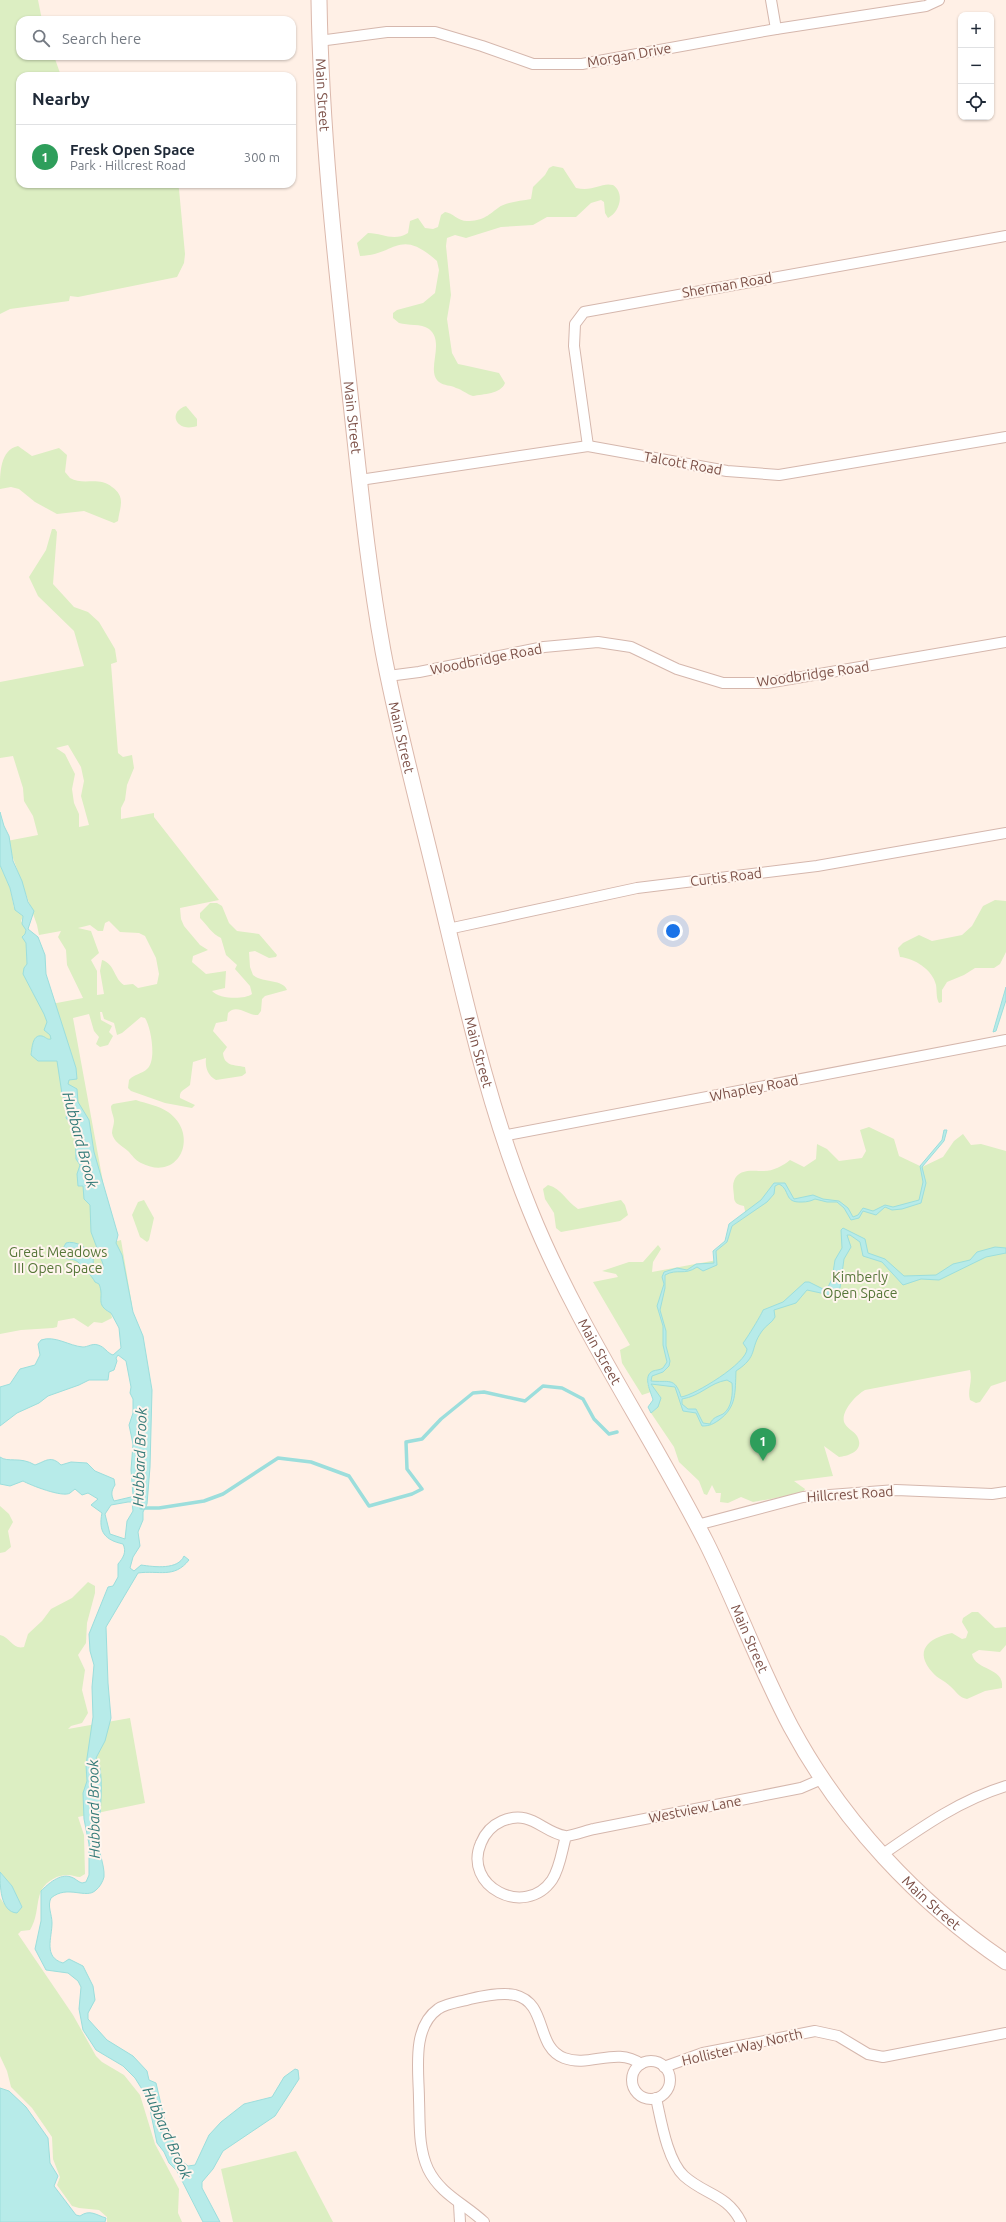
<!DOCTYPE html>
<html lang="en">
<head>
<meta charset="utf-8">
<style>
  :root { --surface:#fff; --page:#f2f2f3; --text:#1f2937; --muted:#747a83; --line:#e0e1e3; --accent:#f5463e }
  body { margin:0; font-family:Ubuntu,sans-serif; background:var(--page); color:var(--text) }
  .controls { position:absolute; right:12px; top:12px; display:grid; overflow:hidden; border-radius:8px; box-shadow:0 1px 3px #0004 }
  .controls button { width:36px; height:36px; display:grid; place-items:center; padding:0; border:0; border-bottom:1px solid var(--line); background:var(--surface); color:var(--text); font:20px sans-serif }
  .you { position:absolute; left:673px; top:931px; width:14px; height:14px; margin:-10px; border:3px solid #fff; border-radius:50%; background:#1a73e8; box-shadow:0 0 0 6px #1a73e833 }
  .badge { display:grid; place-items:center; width:26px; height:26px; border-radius:50%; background:var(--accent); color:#fff; font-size:13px; font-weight:700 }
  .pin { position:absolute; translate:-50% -33px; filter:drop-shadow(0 1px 2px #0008) }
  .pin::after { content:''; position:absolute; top:21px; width:14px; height:12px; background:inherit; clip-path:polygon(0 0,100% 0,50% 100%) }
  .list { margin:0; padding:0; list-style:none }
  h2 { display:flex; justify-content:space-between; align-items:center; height:52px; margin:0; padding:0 16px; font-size:17px }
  h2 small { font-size:13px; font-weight:400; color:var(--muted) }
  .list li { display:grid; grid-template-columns:26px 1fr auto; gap:12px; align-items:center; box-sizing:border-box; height:64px; padding:0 16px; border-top:1px solid var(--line) }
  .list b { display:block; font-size:15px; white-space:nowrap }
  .list p { margin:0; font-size:13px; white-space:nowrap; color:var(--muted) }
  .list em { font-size:13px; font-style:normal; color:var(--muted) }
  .icon { flex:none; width:22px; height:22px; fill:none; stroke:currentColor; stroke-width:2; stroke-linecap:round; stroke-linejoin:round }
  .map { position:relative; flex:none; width:1006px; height:2222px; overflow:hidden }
  .search { position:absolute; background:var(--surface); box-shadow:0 1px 3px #0004; left:16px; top:16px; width:280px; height:44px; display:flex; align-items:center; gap:10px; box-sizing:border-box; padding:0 14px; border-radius:12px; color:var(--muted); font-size:15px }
  .panel { position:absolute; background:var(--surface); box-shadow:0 1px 3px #0004; left:16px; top:72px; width:280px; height:116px; border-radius:12px }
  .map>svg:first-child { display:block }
  .green { fill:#dceec2; fill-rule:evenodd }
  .water { fill:#b7ebe9; stroke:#9cdedc; fill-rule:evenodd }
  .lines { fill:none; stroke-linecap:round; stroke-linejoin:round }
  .stream { stroke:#9cdedc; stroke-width:3.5 }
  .minor-casing { stroke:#d5b7ad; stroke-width:12 }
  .secondary-casing { stroke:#dbb8ac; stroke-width:17 }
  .minor { stroke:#fff; stroke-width:10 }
  .secondary { stroke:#fff; stroke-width:15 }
  .labels { text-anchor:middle; stroke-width:4; stroke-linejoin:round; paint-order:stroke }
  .street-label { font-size:14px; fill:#7c5047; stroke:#fff5ee }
  .park-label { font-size:14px; fill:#567638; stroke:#fff5ee }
  .water-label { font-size:15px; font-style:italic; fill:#357b79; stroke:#fff5ee }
</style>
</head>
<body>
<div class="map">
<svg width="1006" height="2222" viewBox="0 0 1006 2222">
  <rect width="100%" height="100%" fill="#fff0e6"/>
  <g class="green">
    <polygon points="0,0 38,0 42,20 20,20 20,56 54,56 61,76 20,76 20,184 80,184 81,186 87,184 136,184 153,188 167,184 177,184 179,189 185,254 184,263 177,277 78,297 70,296 69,301 10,309 0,314"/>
    <path d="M 553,166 L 563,168 L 576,188 C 594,192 601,182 613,185 C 625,193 620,212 608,218 L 605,213 L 604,202 L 601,200 L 591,203 L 576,217 L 547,217 L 533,225 L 501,227 L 466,238 L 455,235 L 447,238 L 446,246 L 451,295 L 447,319 L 452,353 L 458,364 L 463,365 L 499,373 L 505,383 C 501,394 483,394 473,396 C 466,394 463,390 456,388 C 451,385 444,386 439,382 C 425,371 446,342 429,329 C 421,323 408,326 399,323 L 393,318 L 393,313 L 397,310 L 423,303 L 435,293 L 439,270 L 437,261 C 399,227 396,255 360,256 L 357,243 L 368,233 C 383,233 393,242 408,233 L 410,221 L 418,218 L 425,228 L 433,229 L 438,227 L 441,215 L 445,212 C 453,213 458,221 467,221 C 483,221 487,216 498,208 C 505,202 521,201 531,199 L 533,187 L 545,175 L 549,168 Z"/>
    <path d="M 186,406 L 197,419 L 197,426 C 176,433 167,412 186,406 Z"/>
    <path d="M 18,446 L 32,456 L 59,448 L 67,455 L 65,472 L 70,478 C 83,486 99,476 112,487 C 126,497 120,506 118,521 L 114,523 L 84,511 L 57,514 L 35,502 L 19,489 L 11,487 L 0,489 C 0,473 0,450 18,446 Z"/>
    <path d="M 52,529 L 55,529 L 57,532 L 53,584 L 74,607 L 88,612 L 99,622 L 115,649 L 117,662 L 111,664 L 118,753 L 123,757 L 132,755 L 134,768 L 127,785 L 125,800 L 121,808 L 121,819 L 154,813 L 154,817 L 219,900 L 180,908 L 181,919 L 184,926 L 200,945 L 208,950 L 193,956 L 192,962 L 206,974 L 226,971 L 225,988 L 212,991 C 219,999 244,1000 252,994 L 250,986 L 235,969 L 237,965 L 226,955 L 221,938 C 212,934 207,925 200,918 L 200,913 L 210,903 L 217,903 L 222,906 L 229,923 L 237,931 L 259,934 L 277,955 L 276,957 L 269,958 L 255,951 L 249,952 L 250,967 L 253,975 C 262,983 283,979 287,990 L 265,996 L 262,999 L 261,1011 L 258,1015 C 248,1016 237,1003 228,1013 L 227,1021 L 216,1023 L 213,1031 L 227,1047 L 223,1053 C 224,1066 234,1065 245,1067 L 246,1073 L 242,1076 L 216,1080 C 207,1075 205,1066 206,1058 L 193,1062 L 190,1085 C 185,1090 179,1090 180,1098 L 195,1105 L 192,1108 L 165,1103 L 131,1091 L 128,1088 L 129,1080 C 134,1074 142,1074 147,1069 C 157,1061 151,1027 145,1018 L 141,1017 L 122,1033 L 117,1035 L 114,1023 L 104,1019 L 102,1012 L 100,1012 L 101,1020 L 112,1026 L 109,1032 L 113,1036 L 108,1045 L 100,1047 L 96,1044 L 99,1037 L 94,1031 L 89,1014 L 73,1018 L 114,1242 L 121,1240 L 132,1305 L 107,1311 L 111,1313 L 112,1318 L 102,1323 L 94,1322 L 88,1327 L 74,1318 L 58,1321 L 57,1327 L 53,1328 L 21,1330 L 0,1334 L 0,865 L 10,888 L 14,908 L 23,916 L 21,921 L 26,929 L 25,934 L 23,936 L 26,943 L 27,964 C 18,973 36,996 41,1006 L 83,998 L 67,965 L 66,950 L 58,937 L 61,931 L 39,935 L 37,925 L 7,841 L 38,835 L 33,816 L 24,801 L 23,788 L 13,756 L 0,758 L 0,682 L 84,666 L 74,631 L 38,596 L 29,577 L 46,550 ZM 68,745 L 81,767 L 84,781 L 81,796 L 89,825 L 79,827 L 79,814 L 74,803 L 72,789 L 75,774 L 65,754 L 56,748 ZM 109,921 L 120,932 L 139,933 L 145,936 L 156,958 L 159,974 L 157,984 L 138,988 L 133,984 L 124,985 C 114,979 115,964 102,960 L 100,971 L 104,994 L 97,995 L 97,971 L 91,960 L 99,953 L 91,931 L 78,928 L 90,925 L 98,931 L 103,931 L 105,923 Z"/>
    <path d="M 995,900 L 1006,901 L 1006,952 L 1000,964 L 994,968 L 975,968 L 964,975 L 947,982 L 942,990 L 942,1002 L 939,1003 C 936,998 937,991 936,985 C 933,970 914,958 900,957 L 898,948 L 903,943 L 919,935 L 932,941 L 962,935 L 972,926 L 983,906 Z"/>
    <path d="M 136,1100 C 147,1104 158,1105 168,1112 C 200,1134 180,1183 141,1163 C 135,1160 132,1155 128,1151 C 122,1146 113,1141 112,1133 C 112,1129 114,1125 114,1121 C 114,1116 111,1112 111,1106 L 113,1104 Z"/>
    <path d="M 869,1127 L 894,1139 L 899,1156 L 920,1166 L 920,1170 L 922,1167 L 943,1157 L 954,1141 L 963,1134 L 971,1145 L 981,1144 L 1006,1151 L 1006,1381 L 991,1386 L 980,1402 L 976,1403 L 970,1400 C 967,1390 973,1382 970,1370 L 865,1390 C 856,1395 841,1411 844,1422 C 846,1428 854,1431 857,1436 C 865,1450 850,1456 839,1457 L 824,1446 L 833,1476 L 794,1481 L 805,1489 L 803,1493 L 753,1502 L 741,1497 L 728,1503 L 720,1502 L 721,1493 L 716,1493 L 712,1485 L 707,1495 L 704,1494 L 699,1481 L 679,1462 L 674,1447 L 651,1413 L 658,1407 C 658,1398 657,1386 647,1383 L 651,1392 L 642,1395 L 622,1363 L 620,1350 L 630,1345 L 593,1282 L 618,1277 L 616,1274 L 602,1271 L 629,1262 L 643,1262 L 658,1245 L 661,1249 L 653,1262 L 652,1272 L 717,1260 L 716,1251 L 727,1242 L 732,1226 L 746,1216 L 744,1206 C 738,1205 734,1203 734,1197 C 734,1192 732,1186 734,1181 C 738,1168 754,1171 764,1171 C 773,1171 783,1166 790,1160 L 804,1167 L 816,1159 L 817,1144 L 827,1149 L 839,1161 L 862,1158 L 866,1151 L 860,1130 Z"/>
    <path d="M 548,1185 C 562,1189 566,1201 578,1209 L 621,1200 L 625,1205 L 628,1215 L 620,1221 L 561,1232 L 556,1228 L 554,1213 L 545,1199 L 543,1189 Z"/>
    <polygon points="144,1200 154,1218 149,1240 147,1242 140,1237 132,1215 138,1202"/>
    <polygon points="0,1506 9,1514 13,1522 8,1531 11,1547 5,1552 0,1553"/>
    <path d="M 88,1582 L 95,1586 L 95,1593 L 87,1623 L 86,1643 L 78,1655 L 85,1670 L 82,1690 L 88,1713 L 82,1723 L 71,1726 L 68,1729 L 130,1718 L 145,1803 L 78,1817 L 84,1835 L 85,1874 L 80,1877 C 76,1877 72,1875 68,1875 C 62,1875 58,1876 53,1879 C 32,1890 42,1911 30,1930 L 21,1931 L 18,1934 L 73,2015 L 96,2056 L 102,2062 L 124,2075 L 140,2095 L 155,2144 L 179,2189 L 178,2213 L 182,2222 L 107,2222 L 107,2217 L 99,2210 L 79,2208 L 72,2206 L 57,2185 L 60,2177 L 53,2159 L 52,2137 L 32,2108 L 11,2087 L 7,2071 L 0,2056 L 0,1898 L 8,1909 L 22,1907 L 12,1886 L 0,1872 L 0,1635 C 10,1637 13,1650 24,1647 L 28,1634 L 42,1621 L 51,1609 L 72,1598 Z"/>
    <path d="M 972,1612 L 978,1612 L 995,1628 L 1006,1627 L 1006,1645 L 1000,1652 L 979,1650 L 972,1654 C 975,1671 1005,1667 1002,1688 L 985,1691 L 967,1699 C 959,1698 956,1691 950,1686 C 945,1681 937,1678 933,1673 C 913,1651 928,1638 952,1633 L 962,1639 L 966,1638 L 968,1632 L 962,1622 L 963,1618 Z"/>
    <polygon points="296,2151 333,2222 233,2222 221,2169"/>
  </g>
  <g class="water">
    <path d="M 0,812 L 4,826 L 9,836 L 13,861 L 22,881 L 28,902 L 34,911 L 28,929 L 38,937 L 45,955 L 46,974 L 76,1068 L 77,1079 L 69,1080 L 68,1084 L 77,1089 L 78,1102 L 89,1120 L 94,1152 L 118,1235 L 116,1243 L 122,1255 L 133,1312 L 143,1336 L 152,1390 L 150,1467 L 147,1504 L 143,1512 L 143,1520 L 138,1532 L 140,1546 L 133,1557 L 130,1568 L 134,1571 L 141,1565 C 155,1567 178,1570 184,1556 L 189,1560 C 174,1579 159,1570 138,1573 L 106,1627 L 108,1683 L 111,1718 L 105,1741 L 96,1758 C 106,1772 99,1819 98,1837 C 97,1850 105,1864 104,1877 C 103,1881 100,1887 96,1890 C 86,1900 68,1884 51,1898 C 47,1906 52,1914 52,1923 C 52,1938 43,1957 63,1963 L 69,1959 L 83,1966 L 93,1986 L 95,2000 L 88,2013 L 88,2019 L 107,2040 L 133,2056 L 147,2071 L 149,2080 L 156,2083 L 167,2130 L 176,2146 L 179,2159 L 188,2166 L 195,2165 L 209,2135 L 221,2122 L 244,2104 L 272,2097 L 284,2077 L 295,2069 L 298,2070 L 299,2079 L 275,2116 L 223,2151 L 213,2169 L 202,2182 L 202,2188 L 220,2222 L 203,2222 L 177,2171 L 169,2163 L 164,2152 L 157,2143 L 148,2100 L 145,2094 L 135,2078 L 123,2066 L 96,2050 L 83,2030 L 79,2009 L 81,1987 L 78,1981 L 68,1973 L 46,1970 L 35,1949 L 41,1921 L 41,1891 C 48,1884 60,1873 71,1877 C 75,1878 78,1882 82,1883 L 86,1882 L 89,1875 L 89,1844 L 84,1819 L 83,1793 L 87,1781 L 86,1765 L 93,1717 L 92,1687 L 94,1665 L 90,1651 L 89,1634 L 108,1587 L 113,1586 L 118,1577 L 118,1564 C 123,1558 127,1552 123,1544 C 105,1540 98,1532 102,1513 L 91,1505 L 98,1499 L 88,1493 L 82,1495 L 75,1489 C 73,1490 72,1492 70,1493 C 63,1498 30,1485 23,1481 L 10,1486 L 0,1484 L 0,1457 C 8,1463 20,1456 35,1465 C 46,1461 51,1455 61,1465 L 71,1462 L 87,1463 L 95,1471 L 114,1479 L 115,1485 C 111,1491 111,1495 114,1501 L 131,1497 L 133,1495 L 131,1470 L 133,1444 L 129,1425 L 133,1413 L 133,1399 L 130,1393 L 131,1387 L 126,1361 L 118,1355 L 116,1358 L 117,1361 L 114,1370 L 109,1372 L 108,1380 L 89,1380 L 79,1385 L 48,1396 L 39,1403 L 17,1413 L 0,1426 L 0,1387 L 10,1384 L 20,1369 L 35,1365 L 40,1355 L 38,1344 L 41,1340 C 55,1335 69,1346 83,1347 C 88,1347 92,1343 98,1345 C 105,1347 107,1353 113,1355 L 121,1348 L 119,1328 L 111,1313 C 94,1304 105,1298 99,1284 L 95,1282 C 92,1276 83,1267 78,1262 C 72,1257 67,1262 60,1254 L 66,1243 C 75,1240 89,1248 93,1257 C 94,1262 92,1266 94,1270 L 99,1271 L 103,1268 L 103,1264 L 91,1232 L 90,1205 L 84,1199 L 83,1186 L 78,1186 L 77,1174 L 80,1165 L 76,1159 L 75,1128 L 66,1118 L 69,1107 L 62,1094 L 57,1061 L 38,1061 L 31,1055 C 32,1049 32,1034 42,1036 C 46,1037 47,1040 51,1039 L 50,1035 L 44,1030 L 47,1022 L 44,1014 L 23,974 L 24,968 L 27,964 L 26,943 L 22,937 L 25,934 L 26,930 L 22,924 L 23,916 L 15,910 L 10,888 L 0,865 ZM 128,1502 L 132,1502 L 133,1511 L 127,1521 L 125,1539 L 110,1534 L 105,1514 L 111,1505 Z"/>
    <polygon points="1006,987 1006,1000 996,1031 993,1032"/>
    <path d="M 944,1130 L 947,1130 L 944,1141 L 922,1167 L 926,1183 L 921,1203 L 902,1209 L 892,1210 L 885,1207 L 876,1215 L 863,1211 L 859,1218 L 851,1220 L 844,1208 L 837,1202 L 827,1202 L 815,1199 C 811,1201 807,1202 802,1202 C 783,1203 791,1190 779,1184 L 775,1186 L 774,1194 L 767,1202 L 732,1226 L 727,1242 L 716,1251 L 717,1265 L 703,1271 L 697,1267 C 684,1276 678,1268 665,1275 L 665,1288 L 660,1310 L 666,1331 L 666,1346 L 670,1361 L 669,1366 L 663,1372 L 652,1376 L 651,1381 C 668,1383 675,1376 681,1397 C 695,1395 747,1363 747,1349 L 743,1343 C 746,1340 763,1312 763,1310 L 783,1302 L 805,1282 L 809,1282 L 823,1289 L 828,1287 L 832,1279 L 835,1260 L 842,1248 L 841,1230 L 843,1228 L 865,1239 L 868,1253 L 885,1259 L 904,1276 L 936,1275 L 953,1264 L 970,1260 L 977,1252 L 995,1247 L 1006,1248 L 1006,1253 L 986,1257 L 939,1280 L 921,1279 L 903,1285 L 882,1262 L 863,1256 L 860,1242 L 850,1235 L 847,1235 L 851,1247 L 844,1259 L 840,1288 L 830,1295 L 807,1290 L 796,1303 L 774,1310 L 775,1317 C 772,1323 766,1325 762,1331 C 749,1349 759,1356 736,1371 C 735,1392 737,1407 719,1420 C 713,1424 710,1426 702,1426 L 696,1413 L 683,1411 L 675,1387 L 651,1384 L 661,1398 L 658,1407 L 651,1413 L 648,1407 L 653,1400 C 651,1392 642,1376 653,1371 C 656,1370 660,1370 663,1368 L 667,1362 L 663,1345 L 663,1326 L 657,1306 L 664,1284 L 662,1277 L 664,1272 L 677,1268 L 687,1270 L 696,1264 L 714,1263 L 713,1251 L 725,1241 L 729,1224 L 761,1200 L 774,1183 L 785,1183 L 794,1199 L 813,1195 L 823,1199 L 839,1201 L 848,1208 L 853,1217 L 858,1215 L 863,1208 L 873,1211 L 885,1205 L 893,1207 L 919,1200 L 923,1182 L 920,1166 L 942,1140 ZM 727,1380 L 732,1383 C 733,1393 732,1408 723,1414 C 717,1417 713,1417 710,1424 L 703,1423 L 696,1409 L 688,1409 L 682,1404 L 682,1399 C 701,1396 709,1383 727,1380 Z"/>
    <path d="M 0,1872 L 12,1886 L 22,1907 L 17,1913 C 0,1912 0,1885 0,1872 Z"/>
    <path d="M 0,2088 L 9,2091 L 26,2107 L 48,2138 L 50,2163 L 58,2176 L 54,2186 L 76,2215 L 80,2216 C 90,2209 96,2215 106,2218 L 105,2222 L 0,2222 Z"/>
  </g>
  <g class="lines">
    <polyline class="stream" points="141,1508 159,1508 204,1501 223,1494 278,1458 311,1462 349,1476 369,1506 412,1494 422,1489 407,1469 406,1442 422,1439 441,1419 473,1393 484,1392 525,1401 543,1386 562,1388 583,1399 594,1419 609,1434 617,1432"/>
    <g class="minor-casing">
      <g id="minor">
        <polyline points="771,0 776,29"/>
        <polyline points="319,41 387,32 435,32 482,46 533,64 582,64 776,29 926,6 939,0"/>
        <polyline points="588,446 574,346 575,324 584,312 1006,236"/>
        <polyline points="360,480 588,446 727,471 779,475 1006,437"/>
        <polyline points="388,676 419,672 544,647 598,642 631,647 677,669 723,683 767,683 1006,642"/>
        <polyline points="448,929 637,888 817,866 1006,833"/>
        <polyline points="502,1136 1006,1040"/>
        <polyline points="697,1525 803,1497 896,1490 992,1494 1006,1492"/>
        <path d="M 566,1836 C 562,1850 560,1868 552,1880 C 525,1919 462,1886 481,1843 C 485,1833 493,1825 502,1821 C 531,1809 542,1832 565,1836 C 570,1837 588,1830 594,1829 L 801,1788 L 822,1779"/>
        <path d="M 883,1854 C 922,1827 960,1800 1006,1786"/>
        <circle cx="651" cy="2080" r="19"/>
        <polyline points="664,2067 703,2053 815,2031 838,2036 868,2054 883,2057 1006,2033"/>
        <path d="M 656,2098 C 661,2120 667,2160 684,2176 C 705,2195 727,2194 741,2222"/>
        <polyline points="459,2204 460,2222"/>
        <path d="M 484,2222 C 465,2204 440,2194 428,2169 C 418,2147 420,2123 419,2100 C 419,2072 411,2028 438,2009 C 447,2003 460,2002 470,1999 C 483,1996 501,1992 515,1995 C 548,2003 535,2047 564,2058 C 590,2068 616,2046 641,2064"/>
      </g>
    </g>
    <g class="secondary-casing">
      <g id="secondary">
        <path id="s1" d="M 319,0 C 321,129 335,257 349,385 C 359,474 367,563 383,651 C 398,731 420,811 439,891 C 465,999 488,1107 530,1210 C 577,1327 649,1430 706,1542 C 736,1602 759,1667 791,1727 C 841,1820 918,1903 1006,1962"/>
      </g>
    </g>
    <use href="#minor" class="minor"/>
    <use href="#secondary" class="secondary"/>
  </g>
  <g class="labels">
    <g class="street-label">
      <text transform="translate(629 55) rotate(-10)" y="5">Morgan Drive</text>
      <text dy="5" stroke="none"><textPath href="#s1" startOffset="95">Main Street</textPath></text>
      <text transform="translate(727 285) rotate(-10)" y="5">Sherman Road</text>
      <text dy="5" stroke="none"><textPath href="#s1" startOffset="419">Main Street</textPath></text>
      <text transform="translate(683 463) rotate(10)" y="5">Talcott Road</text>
      <text transform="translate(486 659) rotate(-11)" y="5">Woodbridge Road</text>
      <text transform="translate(813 674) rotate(-8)" y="5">Woodbridge Road</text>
      <text dy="5" stroke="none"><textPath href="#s1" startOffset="743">Main Street</textPath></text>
      <text transform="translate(726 877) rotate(-7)" y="5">Curtis Road</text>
      <text dy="5" stroke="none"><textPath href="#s1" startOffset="1067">Main Street</textPath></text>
      <text transform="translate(754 1088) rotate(-11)" y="5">Whapley Road</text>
      <text dy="5" stroke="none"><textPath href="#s1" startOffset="1391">Main Street</textPath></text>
      <text transform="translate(850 1494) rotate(-4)" y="5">Hillcrest Road</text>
      <text dy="5" stroke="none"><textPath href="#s1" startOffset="1715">Main Street</textPath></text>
      <text transform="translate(695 1809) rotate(-11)" y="5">Westview Lane</text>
      <text dy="5" stroke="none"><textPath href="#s1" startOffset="2039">Main Street</textPath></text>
      <text transform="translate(742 2047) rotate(-13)" y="5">Hollister Way North</text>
    </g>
    <g class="park-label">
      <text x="58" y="1257">Great Meadows<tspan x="58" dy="16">III Open Space</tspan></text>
      <text x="860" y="1282">Kimberly<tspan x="860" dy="16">Open Space</tspan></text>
    </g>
    <g class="water-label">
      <text transform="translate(80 1140) rotate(75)" y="5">Hubbard Brook</text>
      <text transform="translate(140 1457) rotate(-88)" y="5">Hubbard Brook</text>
      <text transform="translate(94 1809) rotate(-91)" y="5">Hubbard Brook</text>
      <text transform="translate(167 2133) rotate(66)" y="5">Hubbard Brook</text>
    </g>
  </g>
</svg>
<div class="controls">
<button>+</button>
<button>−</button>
<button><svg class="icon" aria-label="locate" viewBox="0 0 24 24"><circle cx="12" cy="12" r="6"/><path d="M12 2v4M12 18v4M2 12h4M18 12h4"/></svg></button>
</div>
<div class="you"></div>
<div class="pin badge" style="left:763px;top:1461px;background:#2e9e5b">1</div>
<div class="search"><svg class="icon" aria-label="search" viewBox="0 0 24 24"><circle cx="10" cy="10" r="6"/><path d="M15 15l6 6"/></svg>Search here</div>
<section class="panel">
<h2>Nearby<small></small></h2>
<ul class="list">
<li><span class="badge" style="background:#2e9e5b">1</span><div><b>Fresk Open Space</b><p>Park · Hillcrest Road</p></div><em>300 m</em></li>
</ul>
</section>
</div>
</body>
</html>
